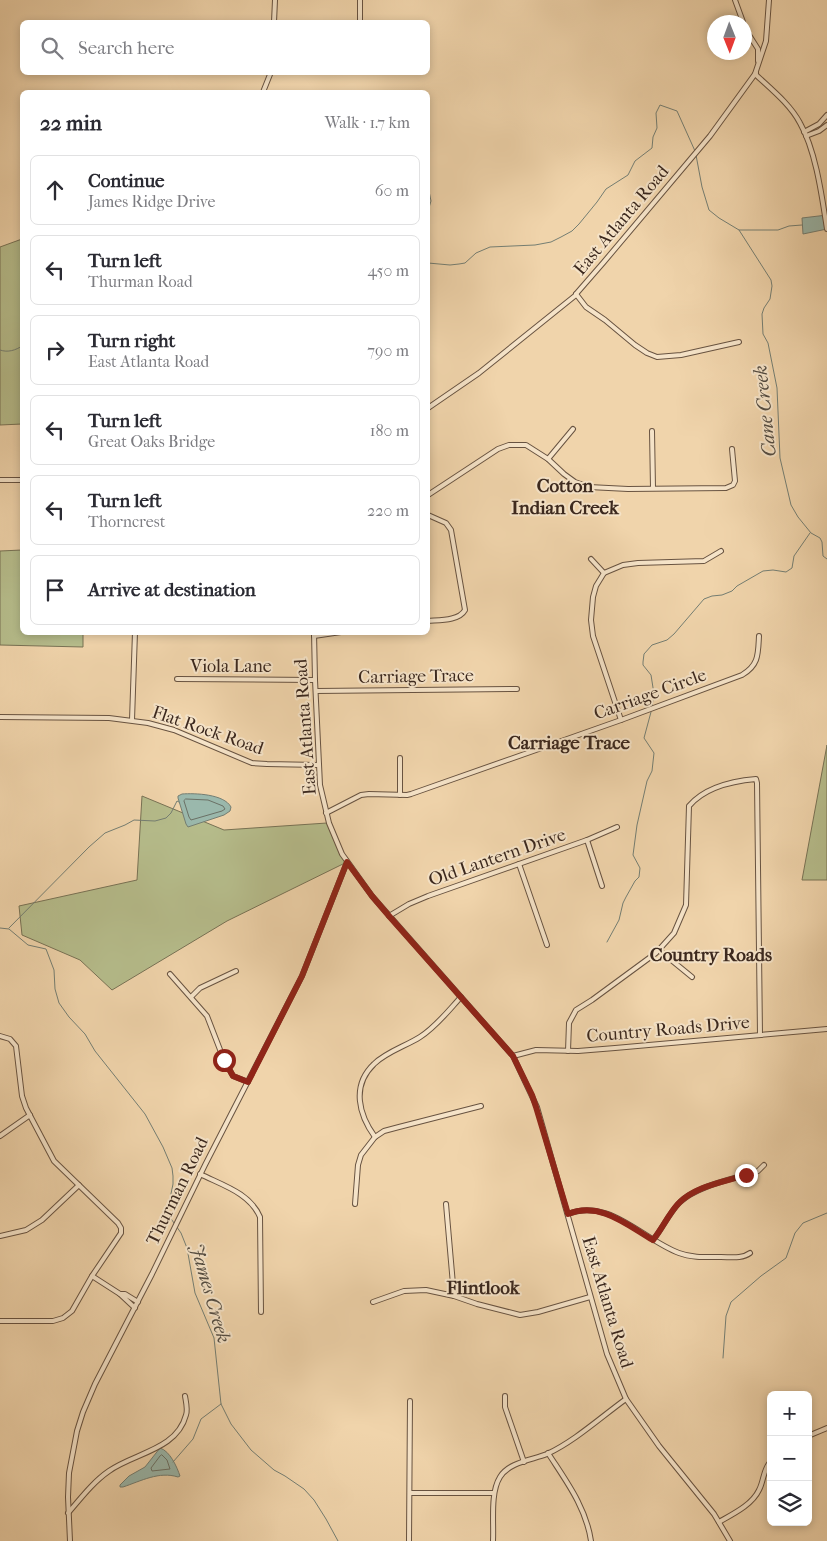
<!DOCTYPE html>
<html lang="en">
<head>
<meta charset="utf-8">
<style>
  :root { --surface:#fff; --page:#f7f7f7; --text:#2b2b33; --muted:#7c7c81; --line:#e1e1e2 }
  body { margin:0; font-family:"IM FELL French Canon",serif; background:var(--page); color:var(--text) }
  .controls { position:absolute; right:15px; bottom:15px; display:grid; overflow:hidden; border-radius:8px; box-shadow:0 2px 8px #0003 }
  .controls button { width:45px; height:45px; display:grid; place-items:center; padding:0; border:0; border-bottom:1px solid var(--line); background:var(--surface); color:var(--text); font:25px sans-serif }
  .compass { position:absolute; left:707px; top:15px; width:45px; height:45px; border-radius:50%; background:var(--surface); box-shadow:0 2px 8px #0003; rotate:179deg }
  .stop { position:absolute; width:15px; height:15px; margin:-11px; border:4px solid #8f2418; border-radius:50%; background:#fff }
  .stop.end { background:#8f2418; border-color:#fff; box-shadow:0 1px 5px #0008 }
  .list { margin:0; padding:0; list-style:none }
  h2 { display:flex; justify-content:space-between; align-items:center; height:65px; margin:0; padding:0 20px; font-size:21px }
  h2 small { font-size:16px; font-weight:400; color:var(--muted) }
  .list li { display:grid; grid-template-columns:32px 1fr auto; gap:15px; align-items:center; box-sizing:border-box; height:70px; margin:0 10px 10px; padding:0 10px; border:1px solid var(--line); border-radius:8px }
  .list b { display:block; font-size:19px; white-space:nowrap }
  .list p { margin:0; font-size:16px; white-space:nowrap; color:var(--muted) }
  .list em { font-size:16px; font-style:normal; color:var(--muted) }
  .icon { flex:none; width:28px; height:28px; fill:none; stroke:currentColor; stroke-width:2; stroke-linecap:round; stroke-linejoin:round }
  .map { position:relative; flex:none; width:827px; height:1541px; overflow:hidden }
  .search { position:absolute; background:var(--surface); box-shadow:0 2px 8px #0003; left:20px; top:20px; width:410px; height:55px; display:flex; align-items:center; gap:12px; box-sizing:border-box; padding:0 18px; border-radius:8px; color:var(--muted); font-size:19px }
  .panel { position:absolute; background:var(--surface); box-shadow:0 2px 8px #0003; left:20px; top:90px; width:410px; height:545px; border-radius:8px }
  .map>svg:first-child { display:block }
  .green { fill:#b6bd8c; stroke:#787255 }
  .water { fill:#9ab8ac; stroke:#747e73 }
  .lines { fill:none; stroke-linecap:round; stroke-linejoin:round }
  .shore { stroke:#6a7065; stroke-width:1 }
  .stream { stroke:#747e73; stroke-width:1 }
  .minor-casing { stroke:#685341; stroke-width:6 }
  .minor { stroke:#f5e3c8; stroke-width:4 }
  .route { stroke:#8f2418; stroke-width:6 }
  .labels { text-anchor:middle; stroke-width:4; stroke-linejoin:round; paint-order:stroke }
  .street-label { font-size:18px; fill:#3b281e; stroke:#f5e3c8 }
  .water-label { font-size:19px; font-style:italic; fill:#534c42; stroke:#f5e3c8 }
  .neighbourhood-label { font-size:19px; font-weight:bold; fill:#3b281e; stroke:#f5e3c8 }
</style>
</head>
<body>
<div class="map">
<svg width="827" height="1541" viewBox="0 0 827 1541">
  <rect width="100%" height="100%" fill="#f0d4ab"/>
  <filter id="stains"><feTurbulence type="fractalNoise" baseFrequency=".004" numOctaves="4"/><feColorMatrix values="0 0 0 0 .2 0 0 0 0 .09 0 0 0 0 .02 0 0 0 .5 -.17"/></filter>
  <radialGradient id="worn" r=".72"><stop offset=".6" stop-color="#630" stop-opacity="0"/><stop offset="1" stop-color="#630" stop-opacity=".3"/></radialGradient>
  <g class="green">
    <polygon points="22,239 22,424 0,425 0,247"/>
    <polygon points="22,550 22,632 83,633 83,647 0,645 0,551"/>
    <polygon points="827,745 827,880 802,880"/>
    <polygon points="142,796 224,830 327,823 347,862 227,921 112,990 80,960 22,935 19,906 137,880"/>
  </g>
  <g class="water">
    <polygon points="827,215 827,229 803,234 802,218"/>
    <path d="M 182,794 C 195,793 224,794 231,807 L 230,811 L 224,815 L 188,827 L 186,824 L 178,798 L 178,796 Z"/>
    <path d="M 160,1448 C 170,1451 177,1467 180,1476 L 178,1477 C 159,1471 141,1481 123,1487 L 120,1487 L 120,1485 L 129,1476 L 145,1467 Z"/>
  </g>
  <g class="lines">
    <g class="shore">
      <polygon points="186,799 208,800 223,806 225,809 222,811 191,820 189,817 184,801"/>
      <polygon points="162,1455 167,1460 170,1469 152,1471 151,1468 160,1456"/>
    </g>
    <g class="stream">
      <polyline points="428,128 428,135"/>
      <polyline points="696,155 702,187 709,210 719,218 739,230 778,230 789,226 802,225"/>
      <polyline points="428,186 431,201 428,211"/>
      <polyline points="739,230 771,280 772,286 770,299 764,308 762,314 763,334 768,343 777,388 780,458 791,505 798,517 811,533 820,538 822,542 823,556 827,559"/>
      <polyline points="428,263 450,265 459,264 465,263 476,253 490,247 535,245 551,242 561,237 572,231 579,224 597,202 606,189 628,175 635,161 652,148 653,137 657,128 656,113 660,105 677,111 695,151"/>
      <path d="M 0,350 C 8,353 16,350 22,346"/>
      <polyline points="652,706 654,694 651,675 643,665 643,662 644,654 652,645 667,640 674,634 704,599 712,596 722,595 732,591 737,586 763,571 773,570 786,572 792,568 794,556 810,533"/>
      <polyline points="0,928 9,929 28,945 46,949 54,970 55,989 59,1003 69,1017 85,1034 95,1051 145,1114 163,1147 172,1168 173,1176 173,1184 167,1213 181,1233 187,1248 195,1293 214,1338 221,1404 231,1424 251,1450 274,1470 285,1476 304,1489 314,1500 326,1519 338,1541"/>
      <polyline points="9,928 89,847 105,833 125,825 134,820 155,821 166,818 171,813 177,801 179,802"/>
      <polyline points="607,942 619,920 623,903 626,897 635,881 639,877 640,868 633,855 637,825 647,781 652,771 654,753 644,738 651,712"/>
      <polyline points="723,1358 726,1316 731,1302 761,1276 786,1258 795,1233 803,1223 827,1213"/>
      <polyline points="173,1462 193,1439 201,1419 221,1404"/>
    </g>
    <g class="minor-casing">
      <g id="minor">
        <polyline points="360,0 360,22"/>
        <polyline points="735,0 743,22"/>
        <polyline points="274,22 275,0"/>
        <polyline points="744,27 758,49 758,61"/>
        <path d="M 756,73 L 755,74 C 771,89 790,104 800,123 C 816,151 822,197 827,229"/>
        <polyline points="263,92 271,72"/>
        <polyline points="804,132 819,124 827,115"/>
        <polyline points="806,136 819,131 827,125"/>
        <polyline points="576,294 586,307 605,320 635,345 647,353 657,357 681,355 739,342"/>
        <polyline points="428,408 479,373 576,295 576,294 603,263 710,136 755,74 766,41 769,0"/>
        <polyline points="652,431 653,488"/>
        <polyline points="548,459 573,429"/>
        <polyline points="0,480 22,480"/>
        <polyline points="428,495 498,449 509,445 526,445 548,459 564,474 575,482 589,487 628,489 726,488 733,485 735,481 732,449"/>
        <path d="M 428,515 L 446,523 L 451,530 L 465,610 C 459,621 439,620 428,621"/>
        <polyline points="591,559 604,573"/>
        <polyline points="314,632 315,680 320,785 329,823 342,854 372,896 513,1056 537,1107 607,1354 626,1399 659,1446 714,1514 730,1541"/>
        <polyline points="314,636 341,632"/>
        <polyline points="177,679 315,680"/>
        <polyline points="316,691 517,689"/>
        <polyline points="0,717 109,718 148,723 174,730 252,763 267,764 318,765"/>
        <polyline points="132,720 135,632"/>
        <polyline points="621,720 593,636 591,620 593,597 596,586 604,573 623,565 638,563 704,561 721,551"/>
        <polyline points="400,758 400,795"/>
        <path d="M 326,813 L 361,795 L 369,794 L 407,795 L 411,794 L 621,720 L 742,675 C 759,665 758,654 759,636"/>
        <polyline points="587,840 602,886"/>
        <polyline points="519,864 547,945"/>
        <polyline points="389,916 409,904 428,896 587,840 617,827"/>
        <polyline points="659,950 692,977"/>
        <polyline points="170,974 207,1016 224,1060 233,1076 248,1082"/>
        <polyline points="191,997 200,988 236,971"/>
        <polyline points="0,1036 10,1039 16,1046 22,1096 26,1108 54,1161 118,1223 121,1228 121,1233 92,1276 72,1311 63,1318 53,1321 0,1321"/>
        <path d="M 568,1051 L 569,1023 L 576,1010 L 592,1000 L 656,953 L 674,933 L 686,905 L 689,806 C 705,787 733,781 756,779 L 757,783 L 760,1035"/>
        <polyline points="513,1056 536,1050 578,1051 615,1048 827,1029"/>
        <polyline points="0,1136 30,1115"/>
        <path d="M 375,1137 C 359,1115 351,1086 374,1064 C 386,1052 406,1046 420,1037 C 436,1027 449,1010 461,997"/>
        <path d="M 200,1174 C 222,1185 250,1193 260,1217 L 261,1312"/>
        <polyline points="355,1204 358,1165 361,1155 375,1137 384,1131 399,1127 481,1106"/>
        <polyline points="446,1204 454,1296"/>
        <path d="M 568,1214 C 609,1197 643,1240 679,1253 C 692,1258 707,1257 721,1257 C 731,1257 742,1259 750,1253"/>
        <polyline points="0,1236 26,1230 42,1220 79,1185"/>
        <path d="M 653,1240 C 663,1228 669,1213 680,1202 C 698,1185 735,1179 758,1171 L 764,1165"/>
        <polyline points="92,1276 120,1294"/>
        <polyline points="373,1302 404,1291 426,1290 454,1296 477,1304 520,1315 538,1312 590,1297"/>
        <polyline points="135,1308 120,1294 125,1294 138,1302"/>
        <polyline points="505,1396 505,1407 524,1462"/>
        <polyline points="808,1436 827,1428"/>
        <path d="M 548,1453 C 566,1481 586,1507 591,1541"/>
        <polyline points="410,1493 494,1493"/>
        <path d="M 68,1513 C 81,1498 93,1482 109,1471 C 134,1453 177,1450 186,1415 C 188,1410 186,1402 185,1396"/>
        <path d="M 719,1522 C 733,1514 752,1505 759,1490 C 764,1481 763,1469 771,1461"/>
        <polyline points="70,1541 68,1497 69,1473 77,1431 83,1412 95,1384 152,1274 205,1165 302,976 347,862"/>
        <polyline points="409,1541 410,1401"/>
        <path d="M 493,1541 C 494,1522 490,1493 500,1477 C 509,1462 532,1460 547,1454 C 575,1441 601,1417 626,1399"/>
      </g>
    </g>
    <use href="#minor" class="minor"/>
  </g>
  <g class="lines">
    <path class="route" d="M 224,1060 L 233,1076 L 248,1082 L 302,976 L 347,862 L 372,896 L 389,916 L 513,1056 L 532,1095 L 536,1107 L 568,1214 C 600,1201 627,1225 653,1240 C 662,1229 668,1215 678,1204 C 695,1186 724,1182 746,1175"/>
  </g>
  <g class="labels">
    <g class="street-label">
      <text transform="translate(621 220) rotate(-50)" y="6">East Atlanta Road</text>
      <text x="231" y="672">Viola Lane</text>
      <text transform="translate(416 676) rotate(-1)" y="6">Carriage Trace</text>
      <text transform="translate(650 694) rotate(-20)" y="6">Carriage Circle</text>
      <text transform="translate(305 727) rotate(-94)" y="6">East Atlanta Road</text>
      <text transform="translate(208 730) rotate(19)" y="6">Flat Rock Road</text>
      <text transform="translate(497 857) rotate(-19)" y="6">Old Lantern Drive</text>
      <text transform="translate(668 1029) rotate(-5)" y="6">Country Roads Drive</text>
      <text transform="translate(177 1191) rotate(-64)" y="6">Thurman Road</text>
      <text transform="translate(608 1302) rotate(73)" y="6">East Atlanta Road</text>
    </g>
    <g class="water-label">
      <text transform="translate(764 411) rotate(-96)" y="7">Cane Creek</text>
      <text transform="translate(211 1293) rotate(74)" y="7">James Creek</text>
    </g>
    <g class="neighbourhood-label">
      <text x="565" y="492">Cotton<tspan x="565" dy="22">Indian Creek</tspan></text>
      <text x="569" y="749">Carriage Trace</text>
      <text x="711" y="961">Country Roads</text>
      <text x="483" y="1294">Flintlook</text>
    </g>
  </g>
  <rect width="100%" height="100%" filter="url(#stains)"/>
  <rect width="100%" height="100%" fill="url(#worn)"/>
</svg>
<div class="controls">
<button>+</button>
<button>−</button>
<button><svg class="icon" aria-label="layers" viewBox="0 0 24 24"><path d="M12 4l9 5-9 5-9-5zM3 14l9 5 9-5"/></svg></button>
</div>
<svg class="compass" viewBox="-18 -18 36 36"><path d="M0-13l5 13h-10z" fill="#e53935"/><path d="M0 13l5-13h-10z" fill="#7c7c81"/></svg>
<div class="stop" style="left:224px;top:1060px"></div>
<div class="stop end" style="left:746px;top:1175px"></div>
<div class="search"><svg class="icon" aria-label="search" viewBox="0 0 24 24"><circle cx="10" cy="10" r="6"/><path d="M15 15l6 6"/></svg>Search here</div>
<section class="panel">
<h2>22 min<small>Walk · 1.7 km</small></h2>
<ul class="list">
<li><svg class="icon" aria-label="ahead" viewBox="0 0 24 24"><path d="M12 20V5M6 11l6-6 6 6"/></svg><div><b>Continue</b><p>James Ridge Drive</p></div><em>60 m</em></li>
<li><svg class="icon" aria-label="left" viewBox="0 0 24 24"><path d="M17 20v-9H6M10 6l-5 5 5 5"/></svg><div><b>Turn left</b><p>Thurman Road</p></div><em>450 m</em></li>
<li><svg class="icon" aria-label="right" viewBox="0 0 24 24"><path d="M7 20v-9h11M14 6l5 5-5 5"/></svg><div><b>Turn right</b><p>East Atlanta Road</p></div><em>790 m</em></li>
<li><svg class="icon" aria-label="left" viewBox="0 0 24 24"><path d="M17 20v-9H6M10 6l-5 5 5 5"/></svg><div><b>Turn left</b><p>Great Oaks Bridge</p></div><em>180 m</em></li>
<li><svg class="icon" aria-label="left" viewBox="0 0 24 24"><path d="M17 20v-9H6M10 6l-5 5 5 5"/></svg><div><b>Turn left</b><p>Thorncrest</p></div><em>220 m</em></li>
<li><svg class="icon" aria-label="arrive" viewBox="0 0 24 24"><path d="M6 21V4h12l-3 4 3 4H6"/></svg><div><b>Arrive at destination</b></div></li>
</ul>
</section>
</div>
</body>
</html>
